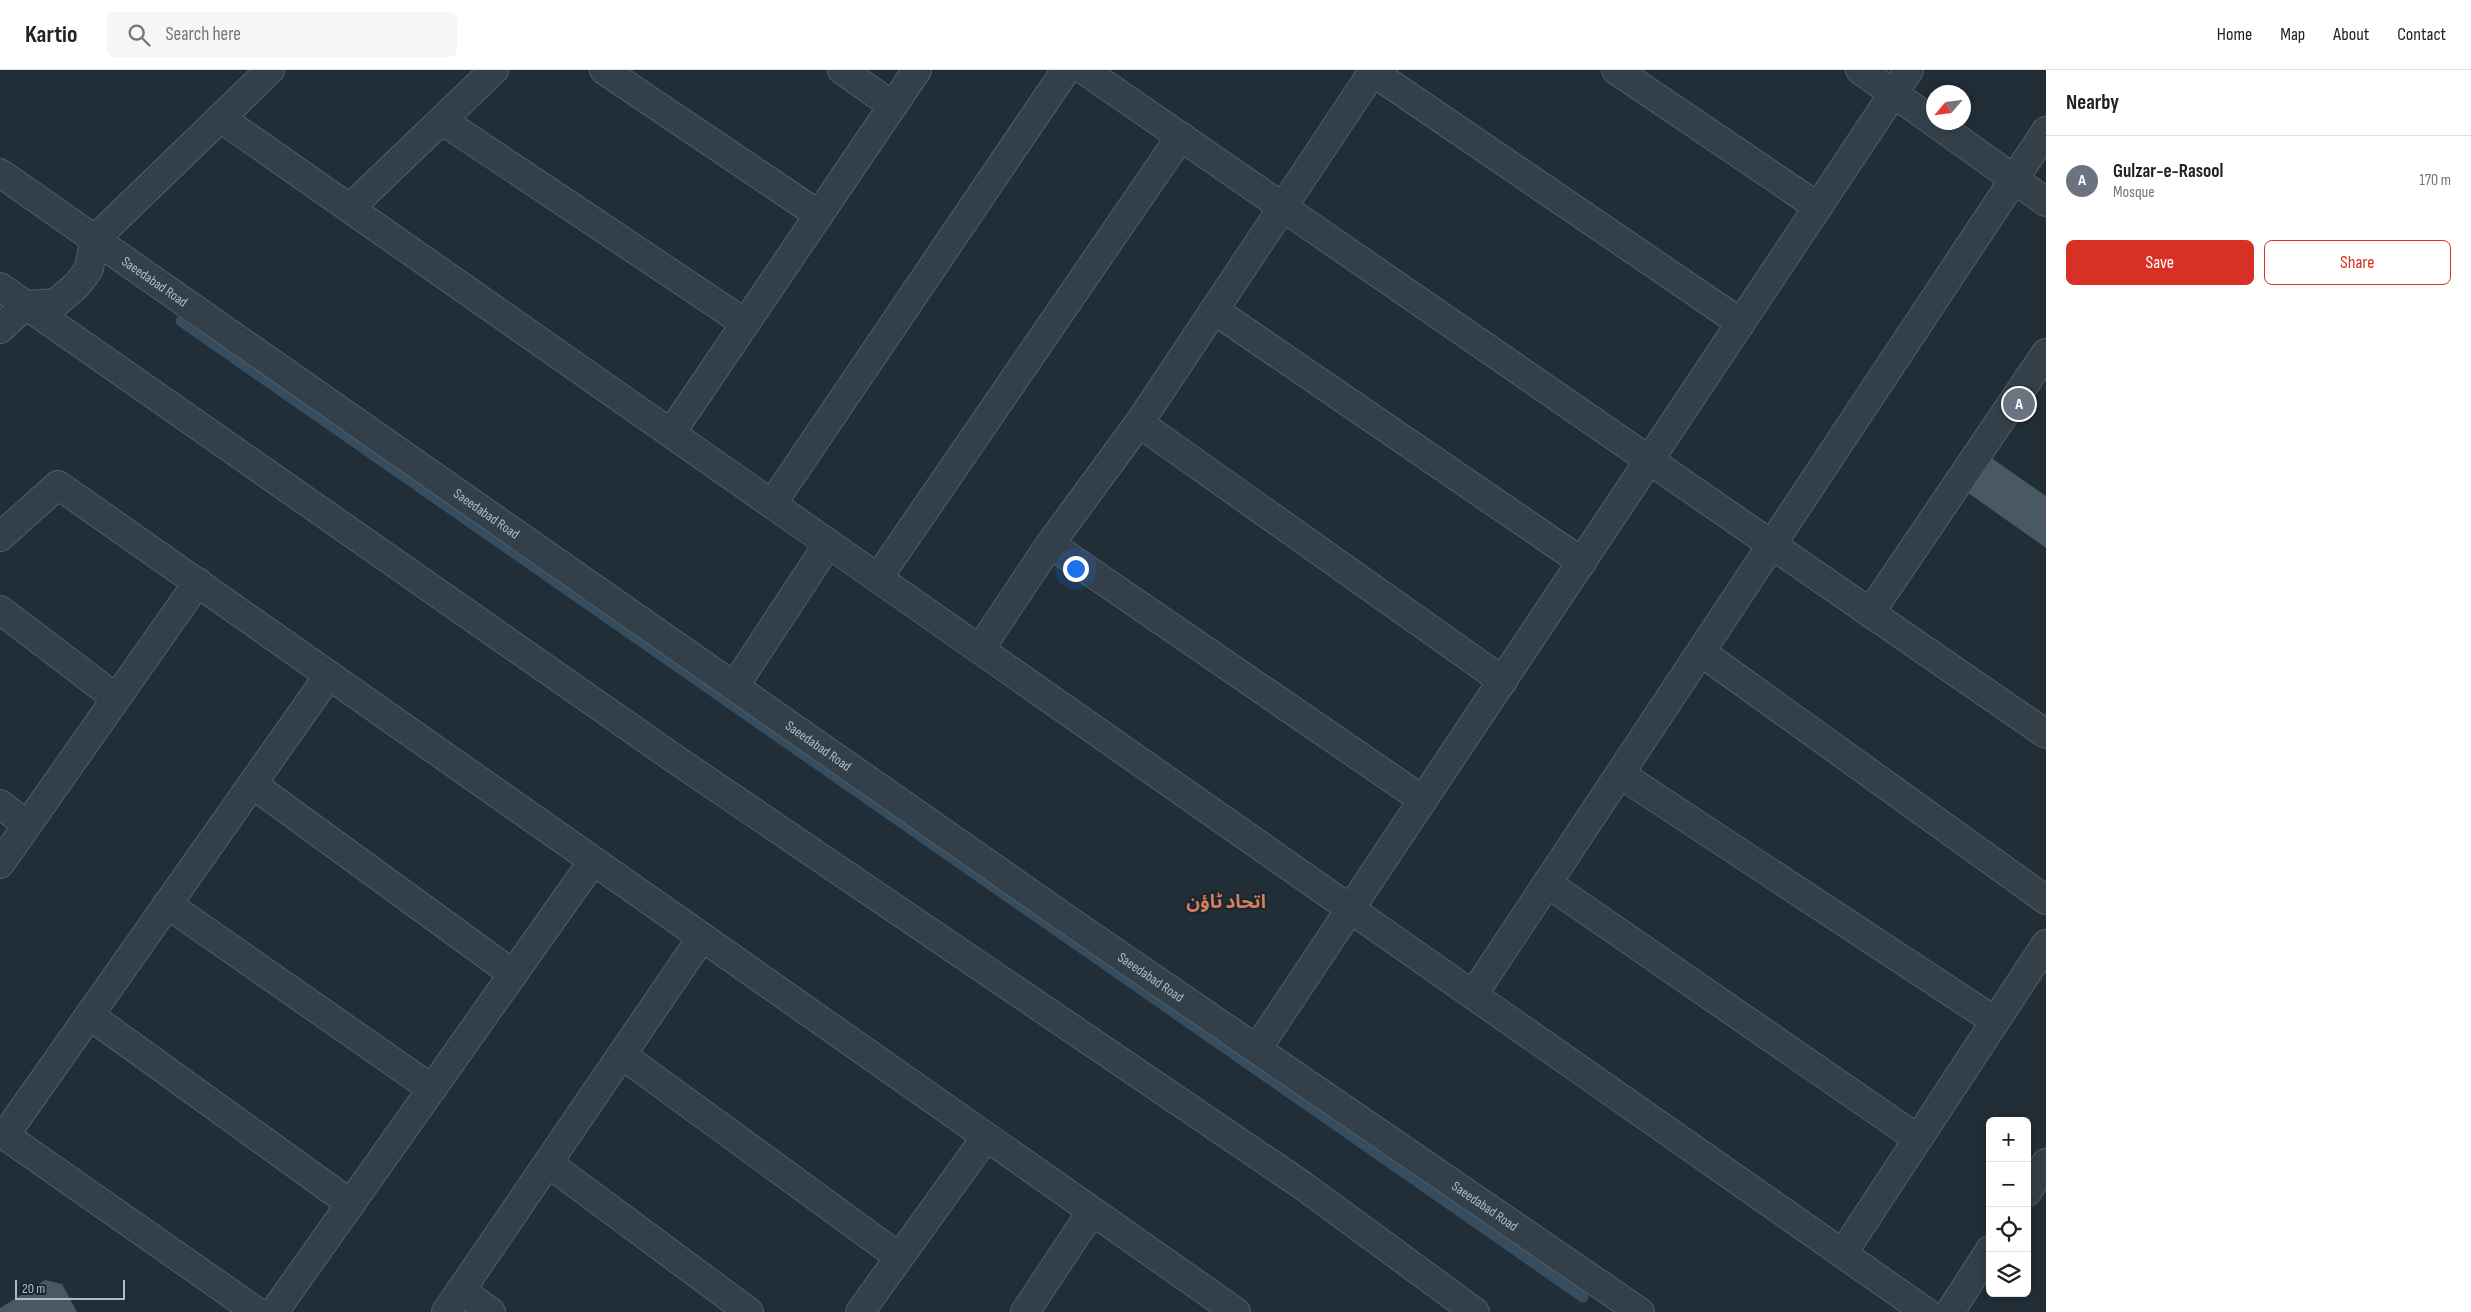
<!DOCTYPE html>
<html lang="en">
<head>
<meta charset="utf-8">
<style>
  :root { --surface:#fff; --page:#f6f6f6; --text:#222; --muted:#767676; --line:#e0e0e0; --accent:#d93025 }
  body { margin:0; font-family:"Sofia Sans Condensed","Noto Sans Arabic",sans-serif; background:var(--page); color:var(--text) }
  .controls { position:absolute; right:15px; bottom:15px; display:grid; overflow:hidden; border-radius:8px; box-shadow:0 2px 12px #0003 }
  .controls button { width:45px; height:45px; display:grid; place-items:center; padding:0; border:0; border-bottom:1px solid var(--line); background:var(--surface); color:var(--text); font:25px sans-serif }
  .compass { position:absolute; left:1926px; top:15px; width:45px; height:45px; border-radius:50%; background:var(--surface); box-shadow:0 2px 12px #0003; rotate:242deg }
  .scale { position:absolute; left:15px; bottom:12px; width:110px; box-sizing:border-box; padding-left:5px; border:2px solid #afbbc5; border-top:0; font-size:14px; line-height:18px; white-space:nowrap; color:#afbbc5; -webkit-text-stroke:4px #1a252d; paint-order:stroke }
  .you { position:absolute; left:1075px; top:498px; width:18px; height:18px; margin:-12px; border:4px solid #fff; border-radius:50%; background:#1a73e8; box-shadow:0 0 0 8px #1a73e833 }
  .badge { display:grid; place-items:center; width:32px; height:32px; border-radius:50%; background:var(--accent); color:#fff; font-size:16px; font-weight:700 }
  .pin { position:absolute; translate:-50% -50%; border:2px solid #fff; box-shadow:0 1px 5px #0006 }
  .list { margin:0; padding:0; list-style:none }
  h2 { display:flex; justify-content:space-between; align-items:center; height:65px; margin:0; padding:0 20px; font-size:21px }
  h2 small { font-size:16px; font-weight:400; color:var(--muted) }
  .list li { display:grid; grid-template-columns:32px 1fr auto; gap:15px; align-items:center; box-sizing:border-box; height:90px; padding:0 20px; border-top:1px solid var(--line) }
  .list b { display:block; font-size:19px; white-space:nowrap }
  .list p { margin:0; font-size:16px; white-space:nowrap; color:var(--muted) }
  .list em { font-size:16px; font-style:normal; color:var(--muted) }
  .actions { display:flex; gap:10px; padding:15px 20px }
  .actions a { flex:1; padding:11px 0; border:1px solid var(--accent); border-radius:8px; text-align:center; font-size:18px; color:var(--accent) }
  .actions .main { background:var(--accent); color:#fff }
  .icon { flex:none; width:28px; height:28px; fill:none; stroke:currentColor; stroke-width:2; stroke-linecap:round; stroke-linejoin:round }
  .map { position:relative; flex:none; width:2046px; height:1242px; overflow:hidden }
  header { display:flex; align-items:center; gap:30px; box-sizing:border-box; height:70px; padding:0 25px; background:var(--surface); border-bottom:1px solid var(--line) }
  header strong { font-size:24px }
  nav { display:flex; gap:28px; margin-inline-start:auto; font-size:18px }
  .search { width:350px; height:45px; background:var(--page); display:flex; align-items:center; gap:12px; box-sizing:border-box; padding:0 18px; border-radius:8px; color:var(--muted); font-size:19px }
  main { display:flex }
  aside { flex:1; background:var(--surface) }
  .map>svg:first-child { display:block }
  .lines { fill:none; stroke-linecap:round; stroke-linejoin:round }
  .stream { stroke:#354d5f; stroke-width:11 }
  .building { fill:#495964 }
  .minor-casing { stroke:#525e66; stroke-width:30 }
  .minor { stroke:#344049; stroke-width:28 }
  .labels { text-anchor:middle; stroke-width:4; stroke-linejoin:round; paint-order:stroke }
  .street-label { font-size:14px; fill:#afbbc5; stroke:#1a252d }
  .district-label { font-size:19px; font-weight:bold; fill:#d27f5d; stroke:#1a252d }
</style>
</head>
<body>
<header>
<strong>Kartio</strong>
<div class="search"><svg class="icon" aria-label="search" viewBox="0 0 24 24"><circle cx="10" cy="10" r="6"/><path d="M15 15l6 6"/></svg>Search here</div>
<nav><a>Home</a><a>Map</a><a>About</a><a>Contact</a></nav>
</header>
<main>
<div class="map">
<svg width="2046" height="1242" viewBox="0 0 2046 1242">
  <rect width="100%" height="100%" fill="#212e38"/>
  <g class="lines">
    <path class="stream" d="M 181,251 C 648,577 1116,901 1583,1227"/>
  </g>
  <g class="building">
    <polygon points="1990,387 2046,426 2046,478 1964,420"/>
    <polygon points="45,1210 62,1214 77,1242 0,1242 0,1238"/>
  </g>
  <g class="lines">
    <g class="minor-casing">
      <g id="minor">
        <polyline points="604,0 819,145"/>
        <polyline points="842,0 893,36"/>
        <polyline points="1084,0 2046,664"/>
        <polyline points="1370,0 1741,253"/>
        <polyline points="1616,0 1818,137"/>
        <polyline points="1860,0 1934,52"/>
        <polyline points="222,49 1926,1242"/>
        <polyline points="443,51 745,253"/>
        <polyline points="1934,52 2046,132"/>
        <path id="s1" d="M 0,103 L 1068,850 L 1640,1242"/>
        <polyline points="350,138 494,0"/>
        <polyline points="0,217 675,689 1302,1115 1475,1242"/>
        <polyline points="1214,240 1582,492"/>
        <polyline points="0,259 26,235 56,233 77,215 89,199 94,170 270,0"/>
        <polyline points="1139,353 1503,611"/>
        <polyline points="671,363 917,0"/>
        <polyline points="772,434 1066,0"/>
        <polyline points="0,467 58,415 1236,1242"/>
        <polyline points="1050,474 1423,730"/>
        <polyline points="878,508 1181,66"/>
        <polyline points="0,540 116,628"/>
        <polyline points="1870,543 2046,283"/>
        <polyline points="980,579 1050,474 1139,353 1374,0"/>
        <polyline points="1701,582 2046,830"/>
        <polyline points="734,617 828,474"/>
        <polyline points="1620,704 1995,951"/>
        <polyline points="252,714 513,904"/>
        <polyline points="0,734 27,755"/>
        <polyline points="0,794 198,512"/>
        <polyline points="1547,813 1918,1069"/>
        <polyline points="167,834 432,1019"/>
        <polyline points="1473,925 2046,61"/>
        <polyline points="89,945 351,1134"/>
        <polyline points="1257,979 1909,0"/>
        <polyline points="622,985 899,1187"/>
        <polyline points="0,1062 257,1242"/>
        <polyline points="5,1065 329,605"/>
        <polyline points="548,1093 749,1242"/>
        <polyline points="2027,1122 2046,1093"/>
        <polyline points="1843,1183 2046,874"/>
        <polyline points="461,1220 491,1242"/>
        <polyline points="274,1242 593,791"/>
        <polyline points="446,1242 702,867"/>
        <polyline points="860,1242 986,1067"/>
        <polyline points="1025,1242 1092,1141"/>
        <polyline points="1950,1242 1990,1180"/>
      </g>
    </g>
    <use href="#minor" class="minor"/>
  </g>
  <g class="labels">
    <g class="street-label">
      <text dy="5" stroke="none"><textPath href="#s1" startOffset="189">Saeedabad Road</textPath></text>
      <text dy="5" stroke="none"><textPath href="#s1" startOffset="594">Saeedabad Road</textPath></text>
      <text dy="5" stroke="none"><textPath href="#s1" startOffset="999">Saeedabad Road</textPath></text>
      <text dy="5" stroke="none"><textPath href="#s1" startOffset="1404">Saeedabad Road</textPath></text>
      <text dy="5" stroke="none"><textPath href="#s1" startOffset="1809">Saeedabad Road</textPath></text>
    </g>
    <g class="district-label">
      <text x="1226" y="838">اتحاد ٹاؤن</text>
    </g>
  </g>
</svg>
<div class="controls">
<button>+</button>
<button>−</button>
<button><svg class="icon" aria-label="locate" viewBox="0 0 24 24"><circle cx="12" cy="12" r="6"/><path d="M12 2v4M12 18v4M2 12h4M18 12h4"/></svg></button>
<button><svg class="icon" aria-label="layers" viewBox="0 0 24 24"><path d="M12 4l9 5-9 5-9-5zM3 14l9 5 9-5"/></svg></button>
</div>
<svg class="compass" viewBox="-18 -18 36 36"><path d="M0-13l5 13h-10z" fill="#e53935"/><path d="M0 13l5-13h-10z" fill="#767676"/></svg>
<div class="scale">20 m</div>
<div class="you"></div>
<div class="pin badge" style="left:2019px;top:334px;background:#6b7280">A</div>
</div>
<aside>
<h2>Nearby<small></small></h2>
<ul class="list">
<li><span class="badge" style="background:#6b7280">A</span><div><b>Gulzar-e-Rasool</b><p>Mosque</p></div><em>170 m</em></li>
</ul>
<div class="actions"><a class="main">Save</a><a>Share</a></div>
</aside>
</main>
</body>
</html>
